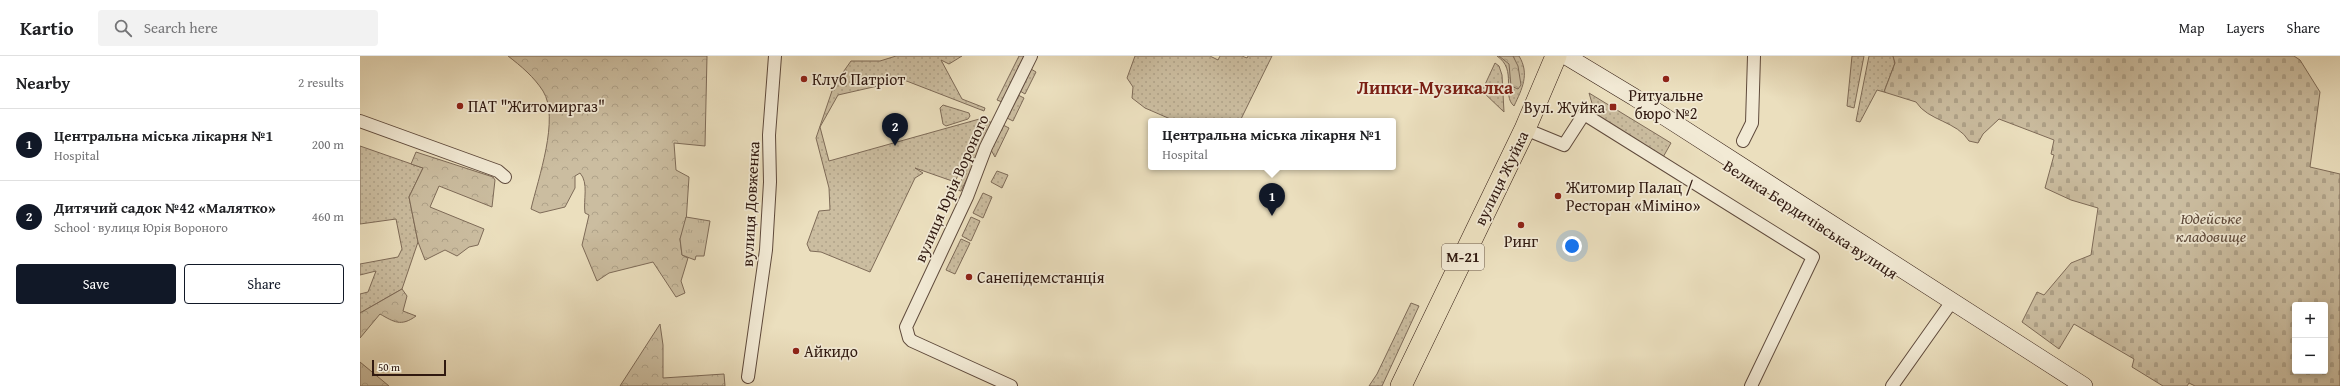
<!DOCTYPE html>
<html lang="en">
<head>
<meta charset="utf-8">
<style>
  :root { --surface:#fff; --page:#f2f2f2; --text:#202124; --muted:#757577; --line:#e0e0e0; --accent:#111827 }
  body { margin:0; font-family:"Gentium Book Plus",serif; background:var(--page); color:var(--text) }
  .controls { position:absolute; right:12px; bottom:12px; display:grid; overflow:hidden; border-radius:4px; box-shadow:0 2px 6px #0003 }
  .controls button { width:36px; height:36px; display:grid; place-items:center; padding:0; border:0; border-bottom:1px solid var(--line); background:var(--surface); color:var(--text); font:20px sans-serif }
  .scale { position:absolute; left:12px; bottom:10px; width:74px; box-sizing:border-box; padding-left:4px; border:2px solid #301910; border-top:0; font-size:11px; line-height:14px; white-space:nowrap; color:#301910; -webkit-text-stroke:3px #f2ead5; paint-order:stroke }
  .you { position:absolute; left:1212px; top:190px; width:14px; height:14px; margin:-10px; border:3px solid #fff; border-radius:50%; background:#1a73e8; box-shadow:0 0 0 6px #1a73e833 }
  .badge { display:grid; place-items:center; width:26px; height:26px; border-radius:50%; background:var(--accent); color:#fff; font-size:13px; font-weight:700 }
  .pin { position:absolute; translate:-50% -33px; filter:drop-shadow(0 1px 2px #0008) }
  .pin::after { content:''; position:absolute; top:21px; width:14px; height:12px; background:inherit; clip-path:polygon(0 0,100% 0,50% 100%) }
  .popup { position:absolute; left:788px; top:62px; width:248px; height:52px; box-sizing:border-box; display:grid; place-content:center; border-radius:4px; background:var(--surface); filter:drop-shadow(0 1px 3px #0005); font-size:13px; white-space:nowrap; color:var(--muted) }
  .popup b { font-size:15px; color:var(--text) }
  .popup::after { content:''; position:absolute; left:50%; top:100%; margin-left:-8px; border:8px solid transparent; border-top-color:var(--surface) }
  .list { margin:0; padding:0; list-style:none }
  h2 { display:flex; justify-content:space-between; align-items:center; height:52px; margin:0; padding:0 16px; font-size:17px }
  h2 small { font-size:13px; font-weight:400; color:var(--muted) }
  .list li { display:grid; grid-template-columns:26px 1fr auto; gap:12px; align-items:center; box-sizing:border-box; height:72px; padding:0 16px; border-top:1px solid var(--line) }
  .list b { display:block; font-size:15px; white-space:nowrap }
  .list p { margin:0; font-size:13px; white-space:nowrap; color:var(--muted) }
  .list em { font-size:13px; font-style:normal; color:var(--muted) }
  .actions { display:flex; gap:8px; padding:12px 16px }
  .actions a { flex:1; padding:9px 0; border:1px solid var(--accent); border-radius:4px; text-align:center; font-size:14px; color:var(--accent) }
  .actions .main { background:var(--accent); color:#fff }
  .icon { flex:none; width:22px; height:22px; fill:none; stroke:currentColor; stroke-width:2; stroke-linecap:round; stroke-linejoin:round }
  .map { position:relative; flex:none; width:1980px; height:330px; overflow:hidden }
  header { display:flex; align-items:center; gap:24px; box-sizing:border-box; height:56px; padding:0 20px; background:var(--surface); border-bottom:1px solid var(--line) }
  header strong { font-size:19px }
  nav { display:flex; gap:22px; margin-inline-start:auto; font-size:14px }
  .search { width:280px; height:36px; background:var(--page); display:flex; align-items:center; gap:10px; box-sizing:border-box; padding:0 14px; border-radius:4px; color:var(--muted); font-size:15px }
  main { display:flex }
  aside { flex:1; background:var(--surface) }
  .map>svg:first-child { display:block }
  .grass { fill:url(#grass-dots); stroke:#7e6b58 }
  .forest { fill:url(#forest-crowns); stroke:#7e6b58 }
  .cemetery { fill:url(#cemetery-stones); stroke:#7e6b58; fill-rule:evenodd }
  .park { fill:url(#park-tufts); stroke:#7e6b58 }
  .lines { fill:none; stroke-linecap:round; stroke-linejoin:round }
  .street-casing { stroke:#5f4a3c; stroke-width:14 }
  .secondary-casing { stroke:#301910; stroke-width:18 }
  .highway-casing { stroke:#301910; stroke-width:22 }
  .street { stroke:#f2ead5; stroke-width:12 }
  .secondary { stroke:#f2ead5; stroke-width:17 }
  .highway { stroke:#ebdfbe; stroke-width:21 }
  .poi-dot { fill:#8f2418; stroke:#f2ead5; stroke-width:1.5 }
  .labels { text-anchor:middle; stroke-width:3.5; stroke-linejoin:round; paint-order:stroke }
  .shield { fill:#f2ead5; stroke:#6a584b; stroke-width:1 }
  .shield-label { font-size:15px; font-weight:bold; fill:#301910 }
  .poi-label { font-size:16px; fill:#301910; stroke:#f2ead5; text-anchor:start }
  .street-label { font-size:16px; fill:#301910; stroke:#f2ead5 }
  .park-label { font-size:16px; font-style:italic; fill:#5e4a3b; stroke:#f2ead5 }
  .quarter-label { font-size:18px; font-weight:bold; fill:#7a1f14; stroke:#f2ead5 }
</style>
</head>
<body>
<header>
<strong>Kartio</strong>
<div class="search"><svg class="icon" aria-label="search" viewBox="0 0 24 24"><circle cx="10" cy="10" r="6"/><path d="M15 15l6 6"/></svg>Search here</div>
<nav><a>Map</a><a>Layers</a><a>Share</a></nav>
</header>
<main>
<aside>
<h2>Nearby<small>2 results</small></h2>
<ul class="list">
<li><span class="badge">1</span><div><b>Центральна міська лікарня №1</b><p>Hospital</p></div><em>200 m</em></li>
<li><span class="badge">2</span><div><b>Дитячий садок №42 «Малятко»</b><p>School · вулиця Юрія Вороного</p></div><em>460 m</em></li>
</ul>
<div class="actions"><a class="main">Save</a><a>Share</a></div>
</aside>
<div class="map">
<svg width="1980" height="330" viewBox="0 0 1980 330">
  <defs>
    <pattern id="grass-dots" width="8" height="8" patternUnits="userSpaceOnUse"><rect width="8" height="8" fill="#cbbda0"/><path d="M2 2h.1M6 6h.1" fill="none" stroke="#afa289" stroke-width="1.8" stroke-linecap="round"/></pattern>
    <pattern id="forest-crowns" width="20" height="18" patternUnits="userSpaceOnUse"><rect width="20" height="18" fill="#cbbda0"/><path d="M2 6a3 3 0 1 1 6 0M12 15a3 3 0 1 1 6 0" fill="none" stroke="#afa289"/></pattern>
    <pattern id="cemetery-stones" width="16" height="16" patternUnits="userSpaceOnUse"><rect width="16" height="16" fill="#cbbda0"/><path d="M2 7V4a2 2 0 0 1 4 0v3zM10 15v-3a2 2 0 0 1 4 0v3z" fill="#afa289"/></pattern>
    <pattern id="park-tufts" width="24" height="20" patternUnits="userSpaceOnUse"><rect width="24" height="20" fill="#cbbda0"/><path d="M3 7l-1-3M5 7V3M7 7l1-3M15 17l-1-3M17 17v-4M19 17l1-3" fill="none" stroke="#afa289"/></pattern>
  </defs>
  <rect width="100%" height="100%" fill="#ebdfbe"/>
  <filter id="stains"><feTurbulence type="fractalNoise" baseFrequency=".005" numOctaves="4"/><feColorMatrix values="0 0 0 0 .2 0 0 0 0 .09 0 0 0 0 .02 0 0 0 .5 -.17"/></filter>
  <radialGradient id="worn" r=".72"><stop offset=".6" stop-color="#630" stop-opacity="0"/><stop offset="1" stop-color="#630" stop-opacity=".3"/></radialGradient>
  <g class="grass">
    <polygon points="536,0 602,0 589,8 581,4 602,43 625,52 624,55 544,24 478,39 460,71 469,105 623,62 595,126 555,112 563,117 555,122 510,216 461,196 450,195 447,188 459,155 470,154 469,132 456,82 474,29 491,5 520,5"/>
    <polygon points="659,0 665,0 642,46 637,44"/>
    <polygon points="775,0 850,0 858,4 860,0 882,0 887,2 888,0 912,0 880,65 815,65 785,52 772,42 773,31 767,22"/>
    <path d="M 1137,0 L 1159,0 C 1170,18 1162,33 1154,50 C 1141,39 1158,14 1137,0 Z"/>
    <polygon points="1492,0 1504,0 1494,52 1487,50"/>
    <polygon points="1509,0 1533,0 1535,7 1524,36 1517,34 1500,66 1496,65"/>
    <polygon points="1135,7 1139,10 1142,19 1144,56 1122,35"/>
    <polygon points="671,13 676,16 665,38 660,35"/>
    <polygon points="1229,37 1311,87 1302,103 1236,61"/>
    <polygon points="658,39 664,42 653,65 647,62"/>
    <polygon points="583,49 609,57 610,60 608,63 586,70 583,68 580,52"/>
    <polygon points="627,65 633,67 601,135 597,134"/>
    <polygon points="643,69 649,72 635,101 631,94"/>
    <polygon points="0,90 63,112 49,141 58,186 42,233 0,257 0,238 8,236 16,215 0,219 0,208 38,201 42,193 36,163 0,168"/>
    <polygon points="637,115 648,119 642,132 631,126"/>
    <polygon points="623,137 632,141 623,162 613,157"/>
    <polygon points="611,161 620,165 611,185 602,180"/>
    <polygon points="601,183 610,187 595,218 586,214"/>
    <polygon points="1051,247 1059,250 1022,330 1009,330 1017,318"/>
  </g>
  <g class="forest">
    <path d="M 148,0 L 347,0 L 345,90 L 314,87 L 316,114 L 329,121 L 326,167 L 320,183 L 322,199 L 328,202 L 321,225 L 325,237 L 316,241 L 293,206 L 249,217 L 237,225 L 222,189 L 229,159 L 225,157 C 223,144 229,127 220,117 L 215,120 L 215,132 L 205,151 L 180,157 L 171,153 C 178,123 200,62 183,35 C 174,21 161,10 148,0 Z"/>
    <polygon points="1139,0 1153,0 1158,10 1161,29 1158,33 1151,30 1149,8"/>
    <polygon points="56,96 133,121 135,124 132,151 79,130 70,151 124,173 118,189 109,191 97,200 85,194 65,204 58,186 49,141 63,112 51,108"/>
    <path d="M 42,233 L 47,240 L 43,255 L 56,260 C 41,271 34,266 20,258 L 0,282 L 0,257 Z"/>
    <polygon points="300,268 303,289 303,322 364,318 365,330 260,330"/>
    <polygon points="0,306 29,330 0,330"/>
  </g>
  <path class="cemetery" d="M 1533,0 L 1934,0 L 1940,4 L 1960,36 L 1950,111 L 1980,118 L 1980,330 L 1835,330 L 1829,327 L 1827,330 L 1803,330 L 1772,311 L 1774,303 L 1714,268 L 1699,293 L 1662,266 L 1677,236 L 1684,239 L 1711,207 L 1731,199 L 1738,152 L 1711,144 L 1685,132 L 1694,99 L 1691,98 L 1694,84 L 1639,63 L 1623,78 L 1618,87 L 1609,85 C 1597,65 1568,65 1556,46 L 1524,36 L 1535,7 ZM 1935,249 L 1965,249 L 1965,315 L 1935,315 Z"/>
  <polygon class="park" points="326,161 350,165 344,200 336,200 335,204 322,199 320,183"/>
  <g class="lines">
    <g class="street-casing">
      <g id="street">
        <polyline points="0,65 138,115 145,121"/>
        <polyline points="1165,73 1204,89 1224,58 1453,201 1391,330"/>
        <polyline points="1383,85 1392,67 1394,0"/>
        <polyline points="388,321 406,194 410,126 409,79 415,0"/>
        <polyline points="651,330 552,285 549,282 546,271 607,141 626,91 671,0"/>
        <polyline points="1532,330 1588,251"/>
      </g>
    </g>
    <g class="secondary-casing">
      <polyline id="secondary" points="1206,0 1274,41 1724,330"/>
    </g>
    <g class="highway-casing">
      <polyline id="highway" points="1041,330 1165,73 1196,0"/>
    </g>
    <use href="#street" class="street"/>
    <use href="#secondary" class="secondary"/>
    <use href="#highway" class="highway"/>
  </g>
  <g class="poi-dot">
    <circle cx="444" cy="23" r="4"/>
    <circle cx="1306" cy="23" r="4"/>
    <circle cx="100" cy="50" r="4"/>
    <rect x="1249" y="47" width="8" height="8" rx="2"/>
    <circle cx="1198" cy="140" r="4"/>
    <circle cx="1161" cy="169" r="4"/>
    <circle cx="609" cy="221" r="4"/>
    <circle cx="436" cy="295" r="4"/>
  </g>
  <g class="labels">
    <rect class="shield" x="1082" y="188" width="42" height="26" rx="3"/>
    <g class="shield-label">
      <text x="1103" y="206">М-21</text>
    </g>
    <g class="poi-label">
      <text x="452" y="29">Клуб Патріот</text>
      <text x="1306" y="45" text-anchor="middle">Ритуальне<tspan x="1306" dy="18">бюро №2</tspan></text>
      <text x="108" y="56">ПАТ "Житомиргаз"</text>
      <text x="1245" y="57" text-anchor="end">Вул. Жуйка</text>
      <text x="1206" y="137">Житомир Палац /<tspan x="1206" dy="18">Ресторан «Міміно»</tspan></text>
      <text x="1161" y="191" text-anchor="middle">Ринг</text>
      <text x="617" y="227">Санепідемстанція</text>
      <text x="444" y="301">Айкидо</text>
    </g>
    <g class="street-label">
      <text transform="translate(1141 122) rotate(-64)" y="6">вулиця Жуйка</text>
      <text transform="translate(591 132) rotate(-66)" y="6">вулиця Юрія Вороного</text>
      <text transform="translate(390 148) rotate(-87)" y="6">вулиця Довженка</text>
      <text transform="translate(1451 163) rotate(33)" y="6">Велика Бердичівська вулиця</text>
    </g>
    <g class="park-label">
      <text x="1851" y="168">Юдейське<tspan x="1851" dy="18">кладовище</tspan></text>
    </g>
    <g class="quarter-label">
      <text x="1075" y="38">Липки-Музикалка</text>
    </g>
  </g>
  <rect width="100%" height="100%" filter="url(#stains)"/>
  <rect width="100%" height="100%" fill="url(#worn)"/>
</svg>
<div class="controls">
<button>+</button>
<button>−</button>
</div>
<div class="scale">50 m</div>
<div class="you"></div>
<div class="pin badge" style="left:912px;top:160px">1</div>
<div class="popup"><b>Центральна міська лікарня №1</b>Hospital</div>
<div class="pin badge" style="left:535px;top:90px">2</div>
</div>
</main>
</body>
</html>
